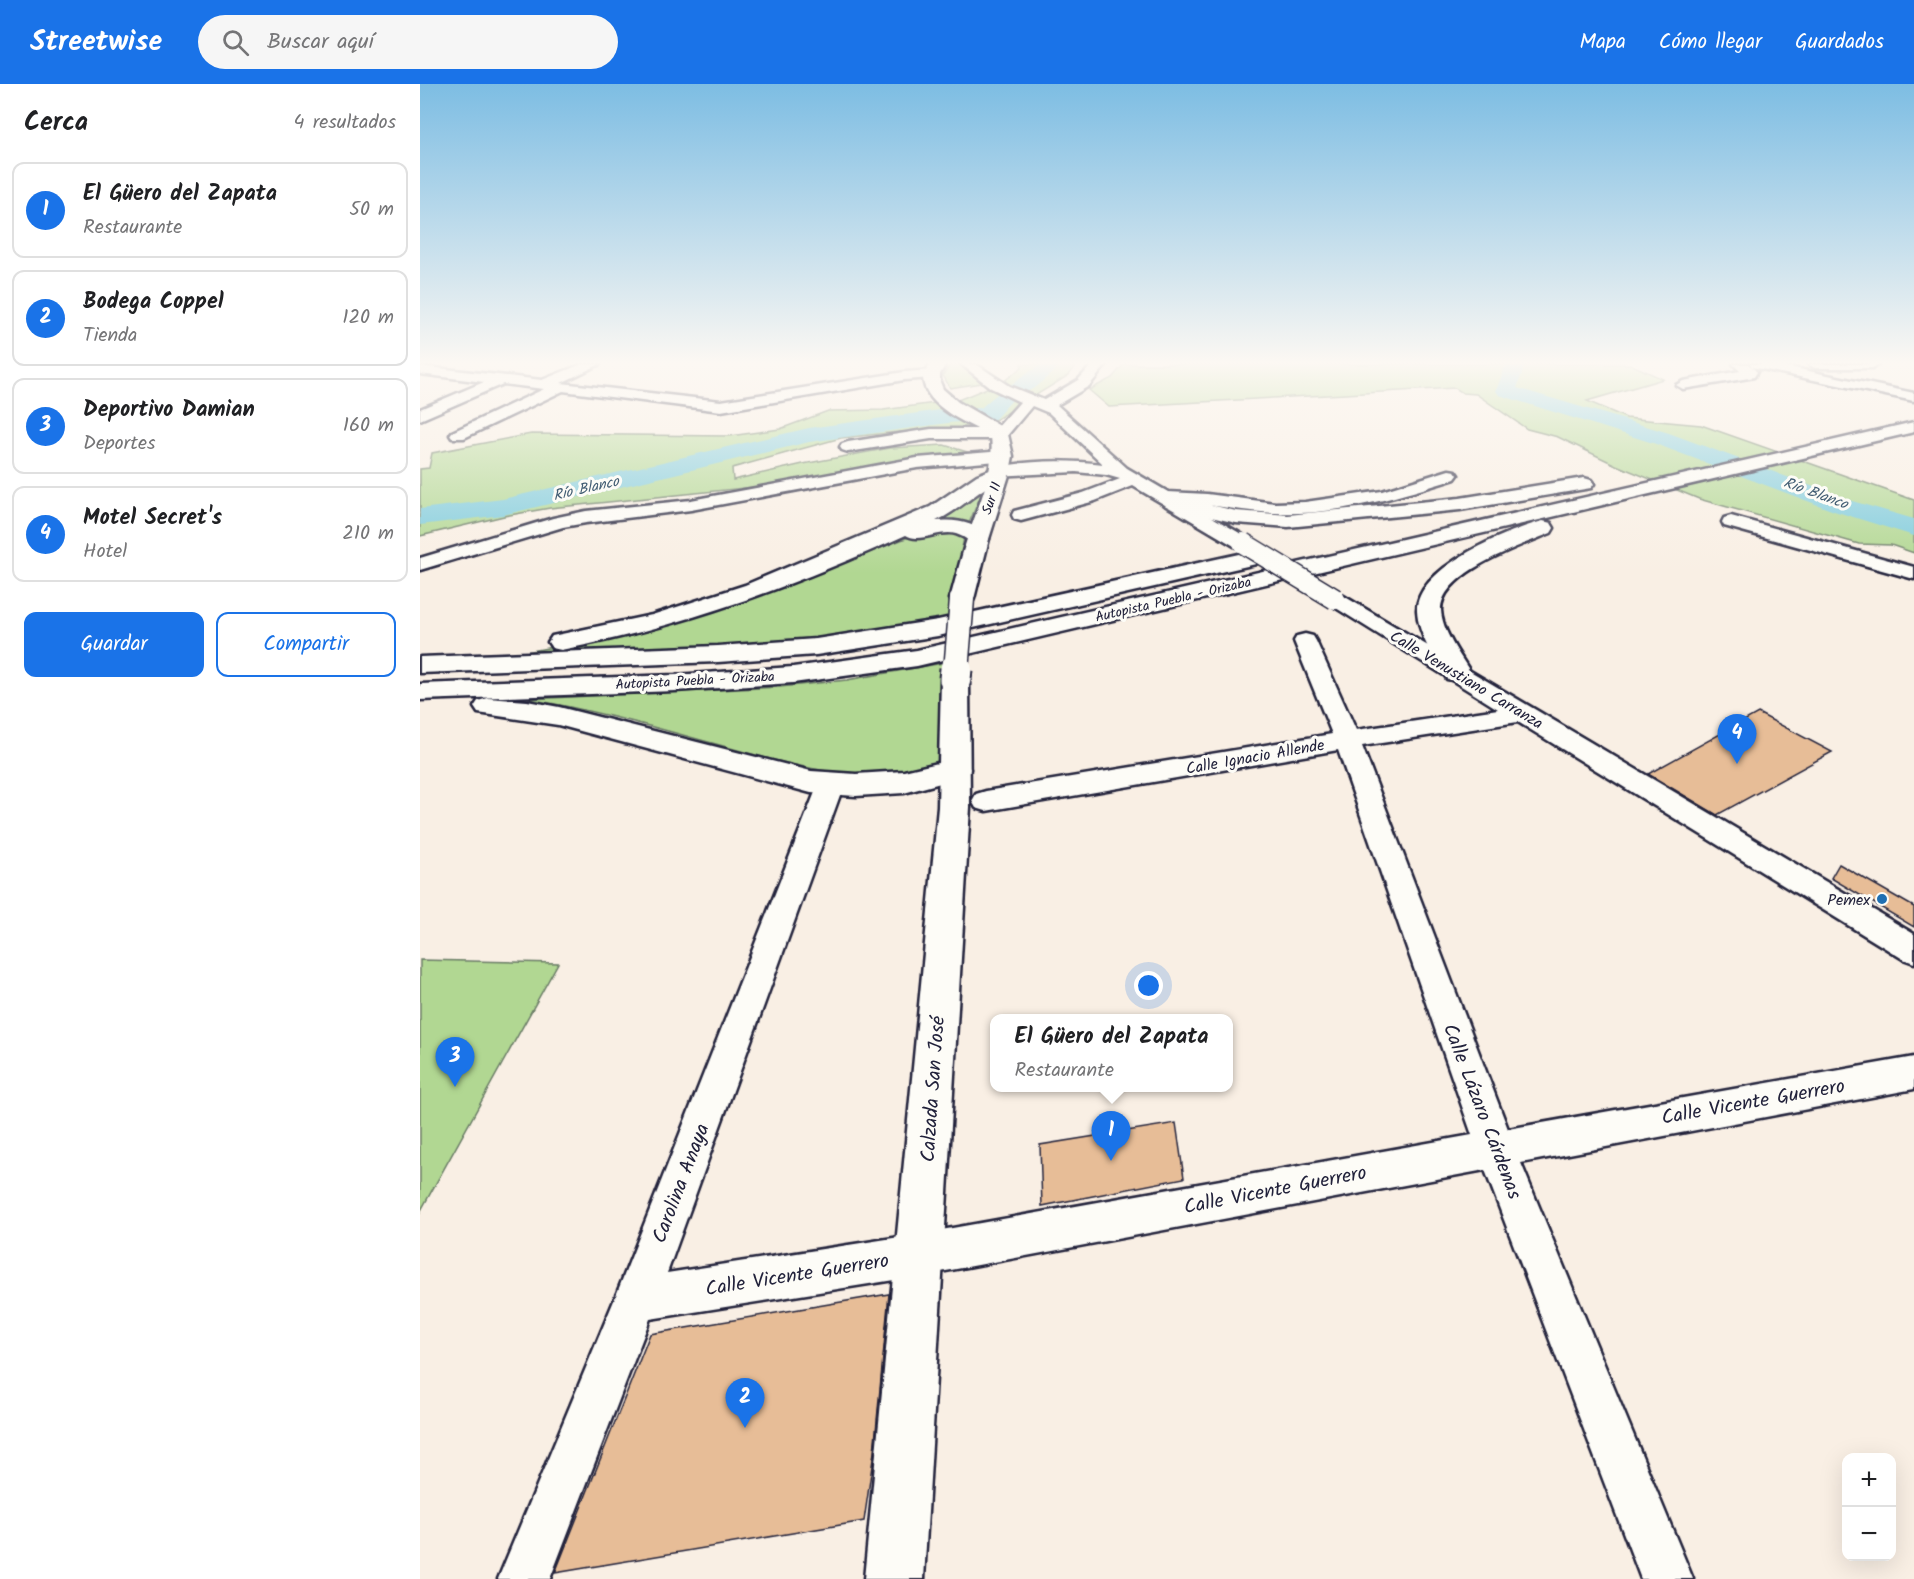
<!DOCTYPE html>
<html lang="es">
<head>
<meta charset="utf-8">
<style>
  :root { --surface:#fff; --page:#f6f6f6; --text:#202124; --muted:#757577; --line:#e0e0e0; --accent:#1a73e8 }
  body { margin:0; font-family:Kalam,sans-serif; background:var(--page); color:var(--text) }
  .controls { position:absolute; right:18px; bottom:18px; display:grid; overflow:hidden; border-radius:12px; box-shadow:0 6px 24px #0002 }
  .controls button { width:54px; height:54px; display:grid; place-items:center; padding:0; border:0; border-bottom:2px solid var(--line); background:var(--surface); color:var(--text); font:30px sans-serif }
  .you { position:absolute; left:729px; top:902px; width:21px; height:21px; margin:-15px; border:4px solid #fff; border-radius:50%; background:#1a73e8; box-shadow:0 0 0 9px #1a73e833 }
  .badge { display:grid; place-items:center; width:39px; height:39px; border-radius:50%; background:var(--accent); color:#fff; font-size:20px; font-weight:700 }
  .pin { position:absolute; translate:-50% -50px; filter:drop-shadow(0 2px 3px #0008) }
  .pin::after { content:''; position:absolute; top:32px; width:21px; height:18px; background:inherit; clip-path:polygon(0 0,100% 0,50% 100%) }
  .popup { position:absolute; left:570px; top:930px; width:243px; height:78px; box-sizing:border-box; display:grid; place-content:center; border-radius:12px; background:var(--surface); filter:drop-shadow(0 2px 4px #0005); font-size:20px; white-space:nowrap; color:var(--muted) }
  .popup b { font-size:22px; color:var(--text) }
  .popup::after { content:''; position:absolute; left:50%; top:100%; margin-left:-12px; border:12px solid transparent; border-top-color:var(--surface) }
  .list { margin:0; padding:0; list-style:none }
  h2 { display:flex; justify-content:space-between; align-items:center; height:78px; margin:0; padding:0 24px; font-size:26px }
  h2 small { font-size:20px; font-weight:400; color:var(--muted) }
  .list li { display:grid; grid-template-columns:39px 1fr auto; gap:18px; align-items:center; box-sizing:border-box; height:96px; margin:0 12px 12px; padding:0 12px; border:2px solid var(--line); border-radius:12px }
  .list b { display:block; font-size:22px; white-space:nowrap }
  .list p { margin:0; font-size:20px; white-space:nowrap; color:var(--muted) }
  .list em { font-size:20px; font-style:normal; color:var(--muted) }
  .actions { display:flex; gap:12px; padding:18px 24px }
  .actions a { flex:1; padding:14px 0; border:2px solid var(--accent); border-radius:12px; text-align:center; font-size:21px; color:var(--accent) }
  .actions .main { background:var(--accent); color:#fff }
  .icon { flex:none; width:33px; height:33px; fill:none; stroke:currentColor; stroke-width:2; stroke-linecap:round; stroke-linejoin:round }
  .map { position:relative; flex:none; width:1494px; height:1495px; overflow:hidden }
  header { display:flex; align-items:center; gap:36px; box-sizing:border-box; height:84px; padding:0 30px; background:var(--accent); color:#fff }
  header strong { font-size:28px }
  nav { display:flex; gap:33px; margin-inline-start:auto; font-size:21px }
  .search { width:420px; height:54px; background:var(--page); display:flex; align-items:center; gap:15px; box-sizing:border-box; padding:0 21px; border-radius:33px; color:var(--muted); font-size:22px }
  main { display:flex }
  aside { flex:1; background:var(--surface) }
  .map>svg:first-child { display:block }
  .green { fill:#b1d792; stroke:#6a7c66; stroke-width:1.5 }
  .lines { fill:none; stroke-linecap:round; stroke-linejoin:round }
  .river { fill:#7ecbdc; fill-rule:evenodd }
  .building { fill:#e7bd97; stroke:#22223b; stroke-width:1.5 }
  .minor-casing { stroke:#22223b; stroke-width:5 }
  .major-casing { stroke:#22223b; stroke-width:5 }
  .highway-casing { stroke:#22223b; stroke-width:5 }
  .minor { fill:#fdfcf7; fill-rule:evenodd }
  .major { fill:#fdfcf7; fill-rule:evenodd }
  .highway { fill:#fdfcf7; fill-rule:evenodd }
  .minor-bridge-casing { stroke:#22223b; stroke-width:23; stroke-linecap:butt }
  .major-bridge-far1-casing { stroke:#22223b; stroke-width:27; stroke-linecap:butt }
  .major-bridge-casing { stroke:#22223b; stroke-width:35; stroke-linecap:butt }
  .minor-bridge { stroke:#fdfcf7; stroke-width:20 }
  .major-bridge-far1 { stroke:#fdfcf7; stroke-width:24 }
  .major-bridge { stroke:#fdfcf7; stroke-width:31 }
  .poi-dot { fill:#1f6fb2; stroke:#fdfcf7; stroke-width:2 }
  .labels { text-anchor:middle; stroke-width:6; stroke-linejoin:round; paint-order:stroke }
  .far-street-label { font-size:14px; fill:#22223b; stroke:#fdfcf7 }
  .far-water-label { font-size:15px; font-style:italic; fill:#425d73; stroke:#fdfcf7 }
  .street-label { font-size:16px; fill:#22223b; stroke:#fdfcf7 }
  .poi-label { font-size:16px; fill:#22223b; stroke:#fdfcf7; text-anchor:end }
  .near-street-label { font-size:20px; fill:#22223b; stroke:#fdfcf7 }
</style>
</head>
<body>
<header>
<strong>Streetwise</strong>
<div class="search"><svg class="icon" aria-label="search" viewBox="0 0 24 24"><circle cx="10" cy="10" r="6"/><path d="M15 15l6 6"/></svg>Buscar aquí</div>
<nav><a>Mapa</a><a>Cómo llegar</a><a>Guardados</a></nav>
</header>
<main>
<aside>
<h2>Cerca<small>4 resultados</small></h2>
<ul class="list">
<li><span class="badge">1</span><div><b>El Güero del Zapata</b><p>Restaurante</p></div><em>50 m</em></li>
<li><span class="badge">2</span><div><b>Bodega Coppel</b><p>Tienda</p></div><em>120 m</em></li>
<li><span class="badge">3</span><div><b>Deportivo Damian</b><p>Deportes</p></div><em>160 m</em></li>
<li><span class="badge">4</span><div><b>Motel Secret's</b><p>Hotel</p></div><em>210 m</em></li>
</ul>
<div class="actions"><a class="main">Guardar</a><a>Compartir</a></div>
</aside>
<div class="map">
<svg width="1494" height="1495" viewBox="0 0 1494 1495">
  <rect width="100%" height="100%" fill="#f9efe4"/>
  <filter id="ink" filterUnits="userSpaceOnUse"><feTurbulence type="fractalNoise" baseFrequency=".0167" numOctaves="2"/><feDisplacementMap in="SourceGraphic" scale="12" xChannelSelector="R" yChannelSelector="G"/><feConvolveMatrix kernelMatrix="1 2 1 2 8 2 1 2 1" color-interpolation-filters="sRGB"/></filter>
  <g filter="url(#ink)">
    <g class="green">
      <polygon points="531,280 543,280 564,295 561,299 530,304 523,291"/>
      <polygon points="601,280 657,280 649,291 577,335 540,346 478,348 421,354 312,384 313,396 383,380 470,364 524,361 554,370 372,399 130,424 84,432 0,452 0,385 9,384 12,369 111,350 310,352 360,345 408,327 463,326 538,316 584,297 602,283"/>
      <polygon points="704,280 1210,280 1243,295 1167,317 1206,334 1281,341 1494,416 1494,469 1471,461 1439,460 1279,415 1196,381 1138,353 1107,345 1056,310 1043,309 1035,304 689,323 669,306 692,294"/>
      <polygon points="566,399 549,439 534,437 513,439"/>
      <polygon points="532,446 544,454 527,536 356,559 90,571 229,545 284,530 343,510 499,449"/>
      <path d="M 523,579 L 520,668 L 517,680 C 438,707 358,676 281,656 C 223,640 167,625 108,615 L 360,603 L 427,596 Z"/>
      <polygon points="0,876 138,879 0,1128"/>
    </g>
    <g class="lines">
      <g class="river">
        <path d="M 621,280 L 643,280 L 614,304 L 592,316 L 575,335 L 528,339 L 389,358 L 83,431 L 0,441 L 0,425 L 83,415 L 389,344 L 528,325 L 561,324 C 579,306 601,295 621,280 Z"/>
        <polygon points="1086,280 1105,280 1097,304 1249,349 1432,417 1494,435 1494,452 1414,427 1233,359 1079,311 1076,307"/>
      </g>
    </g>
    <g class="building">
      <polygon points="1338,629 1412,668 1297,731 1228,690"/>
      <polygon points="1419,780 1494,823 1494,843 1411,794"/>
      <polygon points="756,1039 764,1094 622,1122 620,1061"/>
      <polygon points="469,1210 454,1368 444,1437 135,1489 230,1250"/>
    </g>
    <g class="lines">
      <g class="minor-casing">
        <g id="minor">
          <polygon points="162,280 180,280 141,299 301,317 484,288 512,286 519,290 512,294 484,296 301,327 143,307 44,354 32,354 30,351 32,348 124,305 83,300 0,336 0,325 64,298 0,290 0,282 122,296"/>
          <path d="M 541,280 L 556,280 L 589,302 L 624,316 L 658,296 L 673,280 L 687,280 L 669,302 L 637,321 L 707,384 L 748,408 L 787,410 L 855,419 L 885,418 L 962,407 L 1029,386 L 1035,387 L 1038,391 L 1035,395 C 978,413 916,432 855,429 C 826,428 797,421 768,419 L 830,455 L 833,459 L 830,463 L 816,463 L 713,402 L 675,417 L 601,437 L 594,435 L 592,431 L 594,427 L 663,409 L 700,395 L 686,391 L 656,388 L 574,392 L 571,388 L 574,384 C 609,376 647,376 683,380 L 629,329 L 612,322 L 586,353 L 580,355 L 511,355 L 428,368 L 422,366 L 420,363 L 422,360 L 428,358 L 511,345 L 576,345 L 600,318 L 571,304 Z"/>
          <polygon points="1313,280 1328,280 1332,283 1330,280 1355,280 1494,309 1494,317 1332,283 1337,288 1334,293 1329,294 1263,305 1256,301 1263,297 1320,287"/>
          <polygon points="1388,280 1459,280 1452,284 1395,284"/>
          <polygon points="583,367 589,368 591,372 589,376 497,384 271,426 166,439 143,443 0,486 0,474 133,434 166,427 271,416 497,374"/>
          <polygon points="1311,432 1494,483 1494,495 1304,442 1302,438 1304,434"/>
          <polygon points="915,509 922,511 1494,850 1494,879 1483,875 1098,638 942,662 1088,1045 1494,973 1494,1005 1101,1079 1273,1495 1221,1495 1065,1086 499,1192 230,1235 130,1495 78,1495 195,1214 401,693 411,691 421,693 424,700 247,1189 499,1150 1052,1051 918,666 566,727 556,724 552,717 556,710 566,707 912,650 874,557 877,552 885,550 893,552 896,557 936,646 1078,625 908,519 904,515 908,511"/>
        </g>
      </g>
      <g class="major-casing">
        <g id="major">
          <path d="M 510,280 L 526,280 L 520,290 L 520,298 L 523,305 L 538,318 L 587,346 L 593,372 L 590,388 L 569,455 L 554,515 L 551,520 L 542,522 L 533,520 L 530,515 C 536,494 541,472 548,452 C 559,419 575,388 571,352 C 549,340 506,324 503,295 Z"/>
          <polygon points="535,587 545,589 549,595 550,723 504,1495 444,1495 518,723 521,595 525,589"/>
        </g>
      </g>
      <g class="highway-casing">
        <g id="highway">
          <polygon points="1494,338 1494,348 497,582 373,599 255,607 0,616 0,600 255,591 373,583 497,566"/>
          <path d="M 580,382 L 587,384 L 590,388 C 585,395 576,397 570,401 C 551,413 536,428 516,437 C 536,435 557,438 569,455 L 566,460 C 551,463 549,454 536,450 C 520,445 499,460 486,451 C 373,502 263,543 141,566 L 132,564 L 128,558 L 132,552 L 232,531 L 325,501 L 510,423 L 557,391 Z"/>
          <polygon points="1164,394 1171,396 1174,400 1171,404 1040,426 868,443 816,439 746,422 743,418 746,414 753,412 816,427 868,431 1040,414"/>
          <path d="M 1123,437 L 1131,439 L 1134,444 L 1131,449 C 1102,461 1021,488 1021,526 C 1022,547 1040,571 1051,589 L 1047,595 L 1037,597 L 1027,595 C 1015,577 998,550 997,527 C 995,484 1088,446 1123,437 Z"/>
          <polygon points="828,468 836,470 840,475 836,480 518,552 396,571 298,578 0,589 0,573 298,562 396,555 518,536"/>
          <polygon points="68,614 107,617 139,623 391,687 436,690 484,687 535,675 546,678 550,685 546,692 484,709 436,712 391,709 138,641 58,629 54,623 58,617"/>
        </g>
      </g>
      <use href="#minor" class="minor"/>
      <use href="#major" class="major"/>
      <use href="#highway" class="highway"/>
      <g class="minor-bridge-casing">
        <polyline id="minor-bridge" points="823,459 915,515"/>
      </g>
      <g class="major-bridge-far1-casing">
        <polyline id="major-bridge-far1" points="536,587 542,515"/>
      </g>
      <g class="major-bridge-casing">
        <polyline id="major-bridge" points="535,595 536,585"/>
      </g>
      <use href="#minor-bridge" class="minor-bridge"/>
      <use href="#major-bridge-far1" class="major-bridge-far1"/>
      <use href="#major-bridge" class="major-bridge"/>
    </g>
  </g>
  <linearGradient id="sky" x2="0" y2="1"><stop stop-color="#7dbde3"/><stop offset="0.57" stop-color="#fcf8f3"/><stop offset="1" stop-color="#fcf8f3" stop-opacity="0"/></linearGradient>
  <rect width="1494" height="489" fill="url(#sky)"/>
  <circle class="poi-dot" cx="1462" cy="815" r="6"/>
  <g class="labels">
    <g class="far-street-label">
      <text transform="translate(571 414) rotate(-71)" y="5">Sur 11</text>
      <text transform="translate(753 515) rotate(-13)" y="5">Autopista Puebla - Orizaba</text>
      <text transform="translate(275 596) rotate(-3)" y="5">Autopista Puebla - Orizaba</text>
    </g>
    <g class="far-water-label">
      <text transform="translate(166 404) rotate(-13)" y="5">Río Blanco</text>
      <text transform="translate(1396 409) rotate(20)" y="5">Río Blanco</text>
    </g>
    <g class="street-label">
      <text transform="translate(1047 595) rotate(31)" y="6">Calle Venustiano Carranza</text>
      <text transform="translate(835 672) rotate(-10)" y="6">Calle Ignacio Allende</text>
    </g>
    <g class="poi-label">
      <text x="1450" y="821">Pemex</text>
    </g>
    <g class="near-street-label">
      <text transform="translate(512 1005) rotate(-86)" y="7">Calzada San José</text>
      <text transform="translate(1333 1017) rotate(-10)" y="7">Calle Vicente Guerrero</text>
      <text transform="translate(1063 1027) rotate(69)" y="7">Calle Lázaro Cárdenas</text>
      <text transform="translate(260 1099) rotate(-69)" y="7">Carolina Anaya</text>
      <text transform="translate(855 1105) rotate(-11)" y="7">Calle Vicente Guerrero</text>
      <text transform="translate(377 1190) rotate(-9)" y="7">Calle Vicente Guerrero</text>
    </g>
  </g>
</svg>
<div class="controls">
<button>+</button>
<button>−</button>
</div>
<div class="you"></div>
<div class="pin badge" style="left:691px;top:1077px">1</div>
<div class="popup"><b>El Güero del Zapata</b>Restaurante</div>
<div class="pin badge" style="left:325px;top:1344px">2</div>
<div class="pin badge" style="left:35px;top:1003px">3</div>
<div class="pin badge" style="left:1317px;top:680px">4</div>
</div>
</main>
</body>
</html>
